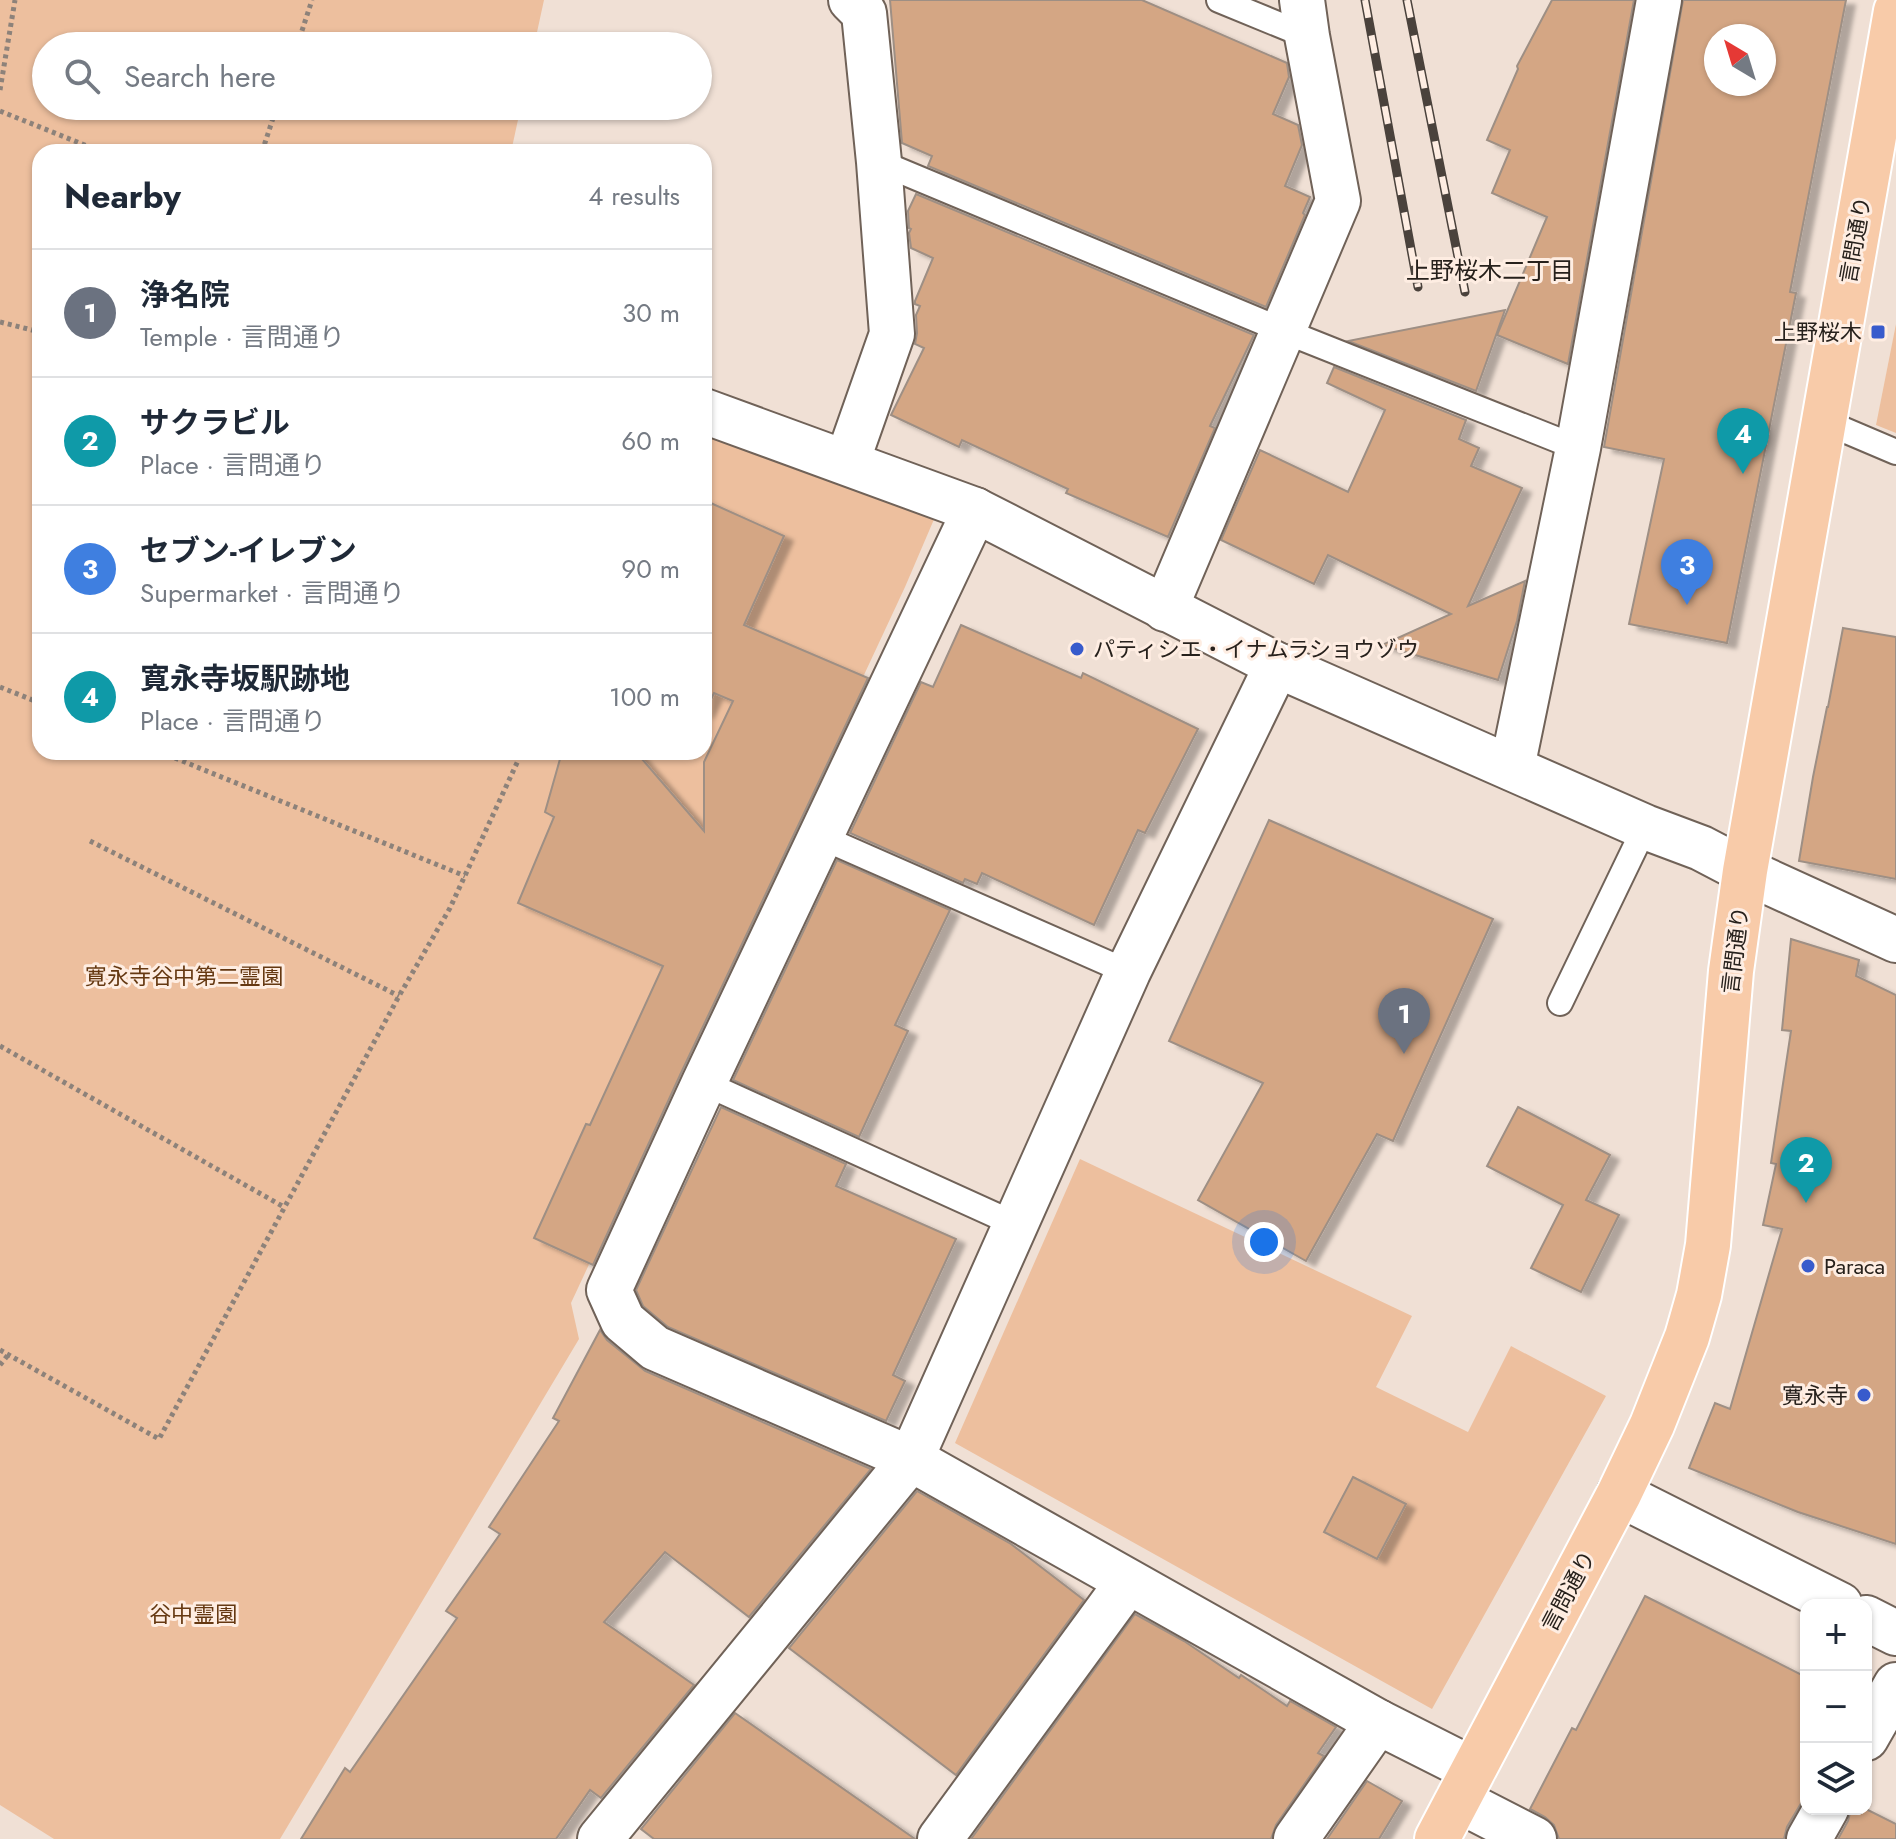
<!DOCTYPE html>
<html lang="en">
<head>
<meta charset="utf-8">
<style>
  :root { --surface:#fff; --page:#f6f6f7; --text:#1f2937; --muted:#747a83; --line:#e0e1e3; --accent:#385bcc }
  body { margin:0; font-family:Jost,"Noto Sans JP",sans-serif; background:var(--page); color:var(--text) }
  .controls { position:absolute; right:24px; bottom:24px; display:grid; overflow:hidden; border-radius:16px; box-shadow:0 2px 6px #0004 }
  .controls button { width:72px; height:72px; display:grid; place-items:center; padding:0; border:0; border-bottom:2px solid var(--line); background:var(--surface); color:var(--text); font:40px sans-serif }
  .compass { position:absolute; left:1704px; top:24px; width:72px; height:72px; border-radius:50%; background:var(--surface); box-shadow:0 2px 6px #0004; rotate:322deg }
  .you { position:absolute; left:1264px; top:1242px; width:28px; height:28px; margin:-20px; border:6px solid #fff; border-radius:50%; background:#1a73e8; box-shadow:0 0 0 12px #1a73e833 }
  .badge { display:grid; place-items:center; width:52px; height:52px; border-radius:50%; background:var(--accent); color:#fff; font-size:26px; font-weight:700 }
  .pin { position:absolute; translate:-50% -66px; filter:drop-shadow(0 2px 4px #0008) }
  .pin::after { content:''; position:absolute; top:42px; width:28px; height:24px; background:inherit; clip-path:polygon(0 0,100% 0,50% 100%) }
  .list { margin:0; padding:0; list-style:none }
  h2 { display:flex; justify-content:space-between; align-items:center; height:104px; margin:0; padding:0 32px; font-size:34px }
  h2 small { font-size:26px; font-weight:400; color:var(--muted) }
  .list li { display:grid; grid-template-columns:52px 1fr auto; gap:24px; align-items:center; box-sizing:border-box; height:128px; padding:0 32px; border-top:2px solid var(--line) }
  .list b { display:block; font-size:30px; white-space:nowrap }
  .list p { margin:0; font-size:26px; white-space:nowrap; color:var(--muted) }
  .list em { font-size:26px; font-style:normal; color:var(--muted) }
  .icon { flex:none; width:44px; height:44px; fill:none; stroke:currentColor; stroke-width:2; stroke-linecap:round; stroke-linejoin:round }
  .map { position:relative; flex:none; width:1896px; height:1839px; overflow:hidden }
  .search { position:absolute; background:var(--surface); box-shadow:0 2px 6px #0004; left:32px; top:32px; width:680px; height:88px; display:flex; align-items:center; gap:20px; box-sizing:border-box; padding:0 28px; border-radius:44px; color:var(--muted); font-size:30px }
  .panel { position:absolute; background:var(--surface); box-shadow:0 2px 6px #0004; left:32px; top:144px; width:680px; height:616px; border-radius:24px }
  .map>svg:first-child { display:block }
  .green { fill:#edbf9e }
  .building { fill:#d4a684; stroke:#9e8f84; stroke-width:2; fill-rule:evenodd; filter:url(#shadow) }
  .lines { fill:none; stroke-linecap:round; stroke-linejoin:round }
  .service-casing { stroke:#706258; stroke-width:28 }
  .minor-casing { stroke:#706258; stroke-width:48 }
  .tertiary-casing { stroke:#706258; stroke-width:48 }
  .primary-casing { stroke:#fff; stroke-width:48 }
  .path { stroke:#8d827a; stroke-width:5; stroke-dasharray:4 4; stroke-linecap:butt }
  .service { stroke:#fff; stroke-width:24 }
  .minor { stroke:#fff; stroke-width:44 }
  .tertiary { stroke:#fff; stroke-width:44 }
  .primary { stroke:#f8cba9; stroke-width:44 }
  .rail-casing { stroke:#4a423c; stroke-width:9 }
  .rail { stroke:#feede2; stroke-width:6; stroke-dasharray:18; stroke-linecap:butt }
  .poi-dot { fill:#385bcc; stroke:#feede2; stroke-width:3 }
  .labels { text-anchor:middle; stroke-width:6; stroke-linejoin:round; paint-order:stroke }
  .street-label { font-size:22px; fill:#27211c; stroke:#feede2 }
  .poi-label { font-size:22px; fill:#27211c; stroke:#feede2; text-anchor:end }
  .park-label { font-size:22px; fill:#653811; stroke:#feede2 }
  .neighbourhood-label { font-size:24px; fill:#27211c; stroke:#feede2 }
</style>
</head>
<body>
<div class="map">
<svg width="1896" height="1839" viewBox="0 0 1896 1839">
  <defs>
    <filter id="shadow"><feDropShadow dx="9" dy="5" stdDeviation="2" flood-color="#0004"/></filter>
  </defs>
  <rect width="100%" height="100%" fill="#f0e0d5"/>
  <g class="green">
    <polygon points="0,0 544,0 534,46 46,46 46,106 521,106 511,152 40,152 40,752 704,752 704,424 935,517 905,587 571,1303 579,1339 280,1839 54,1839 0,1805"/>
    <polygon points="1896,324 1896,433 1876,425"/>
    <polygon points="1080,1159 1412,1316 1376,1387 1468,1432 1511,1346 1606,1396 1432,1709 955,1443"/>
  </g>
  <g class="building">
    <polygon points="890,0 1142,0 1287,63 1289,77 1273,114 1298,125 1302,145 1285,186 1310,197 1303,213 1305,215 1266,307 928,166 932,156 902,143"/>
    <polygon points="1552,0 1634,0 1568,364 1497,335 1547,217 1492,193 1510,150 1487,140 1518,69 1517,66"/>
    <path d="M 1683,0 L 1846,0 L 1790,292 L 1796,293 L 1727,643 L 1629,624 L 1664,459 L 1604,447 ZM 1716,36 L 1764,36 L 1764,84 L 1716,84 Z"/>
    <polygon points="916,194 1254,335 1210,426 1215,428 1168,537 1066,493 1068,489 962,440 959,447 891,415 924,348 915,344 917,333 916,315 920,306 915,304 915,301 933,258 911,248 909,233 911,229 909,228 908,211"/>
    <polygon points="1505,310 1476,391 1348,341"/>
    <polygon points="1334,367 1466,420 1459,439 1479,448 1471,466 1522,488 1468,606 1525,581 1517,621 1498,680 1382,645 1451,614 1328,555 1314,584 1221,540 1260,450 1348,492 1385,410 1327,383"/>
    <polygon points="704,500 784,536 744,625 868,678 681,1073 593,1265 534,1238 586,1124 590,1125 663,966 518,903 554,817 545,812 562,752 636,752 704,831 704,762 733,701 714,693 704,714"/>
    <polygon points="961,625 1081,678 1083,673 1198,729 1145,833 1138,830 1094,925 982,873 977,884 965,879 963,883 850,833 921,682 933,687"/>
    <polygon points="1843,628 1896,637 1896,879 1799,861 1813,777 1827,707 1828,707"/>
    <polygon points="1269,820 1493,919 1393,1141 1377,1134 1306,1261 1198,1200 1263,1083 1169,1041"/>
    <polygon points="837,860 950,910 895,1025 908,1031 859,1137 733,1080"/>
    <polygon points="1791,939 1859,960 1856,976 1896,995 1896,1544 1798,1512 1689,1468 1715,1403 1730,1409 1782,1229 1763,1225 1776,1164 1771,1163 1791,1031 1782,1030"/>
    <polygon points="721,1107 846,1164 836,1186 956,1239 893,1375 905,1381 886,1421 668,1327 643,1306 636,1290"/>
    <polygon points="1518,1107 1610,1155 1586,1200 1619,1215 1581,1292 1531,1268 1563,1205 1487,1166"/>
    <polygon points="600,1330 607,1340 645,1371 871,1469 749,1617 665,1552 604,1622 694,1685 601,1798 590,1790 556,1839 301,1839 345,1768 350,1772 457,1618 446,1611 500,1534 489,1527 559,1421 553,1418"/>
    <polygon points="1353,1477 1406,1504 1377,1559 1324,1532"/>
    <polygon points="917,1491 1011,1544 1084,1600 956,1775 789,1648"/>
    <polygon points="1645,1596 1806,1677 1806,1795 1787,1827 1784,1839 1559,1839 1554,1825 1545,1817 1530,1809 1572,1728 1576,1730"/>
    <polygon points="1135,1614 1184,1641 1239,1678 1241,1675 1287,1706 1290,1701 1336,1727 1318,1753 1324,1756 1276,1825 1271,1839 971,1839"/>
    <polygon points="735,1713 915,1839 654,1839 641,1829"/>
    <polygon points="1367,1781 1402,1801 1379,1839 1327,1839"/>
    <polygon points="1851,1809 1866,1809 1896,1824 1896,1839 1838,1839 1848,1821"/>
  </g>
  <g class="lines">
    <g class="service-casing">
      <g id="service">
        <polyline points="1219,0 1307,36"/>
        <polyline points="879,162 1284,331 1578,448"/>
        <polyline points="1823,421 1896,452"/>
        <polyline points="821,837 1128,972"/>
        <polyline points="1560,1003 1645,827"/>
        <polyline points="704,1083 1015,1224"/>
      </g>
    </g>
    <g class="minor-casing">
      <g id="minor">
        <polyline points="704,411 975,510 1277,665 1645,827 1701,848 1745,871 1896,940"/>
        <polyline points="847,462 892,334 879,162 864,13 851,0"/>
        <polyline points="975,510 704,1083 609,1290 623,1321 655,1348 911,1459 1378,1722"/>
        <polyline points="1165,609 1338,201 1307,36 1302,0"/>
        <polyline points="1512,768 1578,448 1659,0"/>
        <polyline points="1866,1738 1896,1685"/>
        <polyline points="1458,1800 1534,1839"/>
        <polyline points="600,1839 911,1459 1128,972 1277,665"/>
        <polyline points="940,1839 1128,1582"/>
        <polyline points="1296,1839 1378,1722 1473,1770"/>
        <polyline points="1809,1839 1826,1809"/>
      </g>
    </g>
    <g class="tertiary-casing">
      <g id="tertiary">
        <polyline points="1619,1494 1840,1605"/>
        <polyline points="1866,1618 1896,1633"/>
      </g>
    </g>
    <g class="primary-casing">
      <polyline id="primary" points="1437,1839 1619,1494 1652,1425 1687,1337 1699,1295 1708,1245 1731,971 1745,871 1896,11"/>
    </g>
    <g class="path">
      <polyline points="297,46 312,0"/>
      <polyline points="0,90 15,0"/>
      <polyline points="0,111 102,152"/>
      <polyline points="262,152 277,106"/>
      <polyline points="0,322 40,332"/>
      <polyline points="0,687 40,703"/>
      <polyline points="160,752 465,876"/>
      <polyline points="90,841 399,996"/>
      <polyline points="0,1046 284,1207"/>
      <polyline points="0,1350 159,1439 399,996 450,908 522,752"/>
      <polyline points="0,1365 8,1355"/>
    </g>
    <use href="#service" class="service"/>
    <use href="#minor" class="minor"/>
    <use href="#tertiary" class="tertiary"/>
    <use href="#primary" class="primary"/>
    <g class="rail-casing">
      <g id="rail">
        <polyline points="1365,0 1418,287"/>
        <polyline points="1407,0 1465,292"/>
      </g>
    </g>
    <use href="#rail" class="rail"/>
  </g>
  <g class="poi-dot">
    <rect x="1870" y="324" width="16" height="16" rx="4"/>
    <circle cx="1077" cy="649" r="8"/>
    <circle cx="1808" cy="1266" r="8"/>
    <circle cx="1864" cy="1395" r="8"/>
  </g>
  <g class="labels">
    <g class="street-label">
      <text transform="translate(1855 240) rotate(-80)" y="8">言問通り</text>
      <text transform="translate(1735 950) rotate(-83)" y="8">言問通り</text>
      <text transform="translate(1568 1591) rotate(-62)" y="8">言問通り</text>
    </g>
    <g class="poi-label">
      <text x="1862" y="340">上野桜木</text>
      <text x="1093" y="657" text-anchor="start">パティシエ・イナムラショウゾウ</text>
      <text x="1824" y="1274" text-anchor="start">Paraca</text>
      <text x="1848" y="1403">寛永寺</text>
    </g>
    <g class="park-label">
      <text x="184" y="984">寛永寺谷中第二霊園</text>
      <text x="193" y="1622">谷中霊園</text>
    </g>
    <g class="neighbourhood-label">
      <text x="1490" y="279">上野桜木二丁目</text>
    </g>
  </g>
</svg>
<div class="controls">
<button>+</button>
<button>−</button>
<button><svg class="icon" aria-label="layers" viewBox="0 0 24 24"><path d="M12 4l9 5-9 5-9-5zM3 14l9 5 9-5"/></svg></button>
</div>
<svg class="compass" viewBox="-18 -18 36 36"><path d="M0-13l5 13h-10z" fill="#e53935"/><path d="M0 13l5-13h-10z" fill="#747a83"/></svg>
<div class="you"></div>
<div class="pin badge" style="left:1404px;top:1054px;background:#6b7280">1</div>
<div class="pin badge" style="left:1806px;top:1203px;background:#0f9aa8">2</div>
<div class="pin badge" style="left:1687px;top:605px;background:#3f7fe0">3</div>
<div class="pin badge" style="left:1743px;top:474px;background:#0f9aa8">4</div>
<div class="search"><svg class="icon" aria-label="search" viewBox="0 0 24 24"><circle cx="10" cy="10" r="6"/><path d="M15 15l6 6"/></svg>Search here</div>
<section class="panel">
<h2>Nearby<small>4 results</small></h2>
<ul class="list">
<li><span class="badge" style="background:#6b7280">1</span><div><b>浄名院</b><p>Temple · 言問通り</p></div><em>30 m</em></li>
<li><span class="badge" style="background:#0f9aa8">2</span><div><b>サクラビル</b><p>Place · 言問通り</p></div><em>60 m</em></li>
<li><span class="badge" style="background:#3f7fe0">3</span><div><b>セブン-イレブン</b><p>Supermarket · 言問通り</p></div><em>90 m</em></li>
<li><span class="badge" style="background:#0f9aa8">4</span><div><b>寛永寺坂駅跡地</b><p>Place · 言問通り</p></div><em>100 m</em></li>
</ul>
</section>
</div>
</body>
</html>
